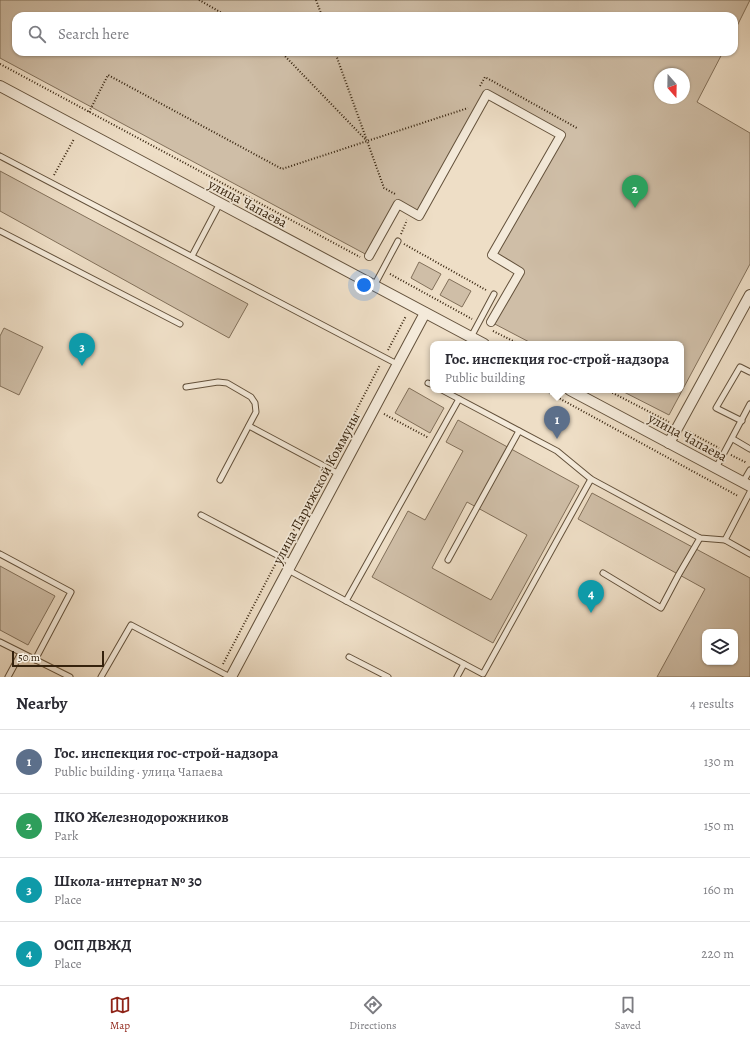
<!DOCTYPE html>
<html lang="en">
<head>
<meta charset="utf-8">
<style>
  :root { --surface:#fff; --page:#f2f2f3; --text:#2b2b33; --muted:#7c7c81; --line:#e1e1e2; --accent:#8f2418 }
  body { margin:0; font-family:Alegreya,serif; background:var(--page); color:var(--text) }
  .controls { position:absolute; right:12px; bottom:12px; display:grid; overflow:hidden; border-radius:8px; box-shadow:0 1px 3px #0004 }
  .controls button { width:36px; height:36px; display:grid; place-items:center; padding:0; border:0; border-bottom:1px solid var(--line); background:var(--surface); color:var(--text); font:20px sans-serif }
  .compass { position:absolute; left:654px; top:68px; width:36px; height:36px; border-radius:50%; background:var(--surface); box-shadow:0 1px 3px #0004; rotate:160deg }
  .scale { position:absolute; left:12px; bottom:10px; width:92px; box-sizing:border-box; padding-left:4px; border:2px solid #35220d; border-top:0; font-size:11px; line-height:14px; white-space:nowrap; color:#35220d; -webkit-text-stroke:3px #f4eada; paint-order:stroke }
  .you { position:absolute; left:364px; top:285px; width:14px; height:14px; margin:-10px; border:3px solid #fff; border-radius:50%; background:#1a73e8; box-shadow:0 0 0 6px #1a73e833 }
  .badge { display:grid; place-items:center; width:26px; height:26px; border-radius:50%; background:var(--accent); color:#fff; font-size:13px; font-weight:700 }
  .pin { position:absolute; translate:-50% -33px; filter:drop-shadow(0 1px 2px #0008) }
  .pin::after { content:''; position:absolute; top:21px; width:14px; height:12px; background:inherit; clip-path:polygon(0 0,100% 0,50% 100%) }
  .popup { position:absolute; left:430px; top:341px; width:254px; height:52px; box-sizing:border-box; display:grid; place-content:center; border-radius:8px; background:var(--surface); filter:drop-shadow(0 1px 3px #0005); font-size:13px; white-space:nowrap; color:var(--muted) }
  .popup b { font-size:15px; color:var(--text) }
  .popup::after { content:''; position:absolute; left:50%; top:100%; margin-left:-8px; border:8px solid transparent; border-top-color:var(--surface) }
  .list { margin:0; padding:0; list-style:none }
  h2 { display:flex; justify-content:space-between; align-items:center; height:52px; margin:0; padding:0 16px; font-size:17px }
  h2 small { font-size:13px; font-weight:400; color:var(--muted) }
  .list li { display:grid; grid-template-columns:26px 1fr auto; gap:12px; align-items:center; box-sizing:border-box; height:64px; padding:0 16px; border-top:1px solid var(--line) }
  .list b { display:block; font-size:15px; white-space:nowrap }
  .list p { margin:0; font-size:13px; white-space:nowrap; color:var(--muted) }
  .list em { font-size:13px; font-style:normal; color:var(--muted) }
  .icon { flex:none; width:22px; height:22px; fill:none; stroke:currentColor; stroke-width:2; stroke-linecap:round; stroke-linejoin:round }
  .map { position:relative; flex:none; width:750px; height:677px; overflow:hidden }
  .search { position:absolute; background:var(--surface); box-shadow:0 1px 3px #0004; left:12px; right:12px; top:12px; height:44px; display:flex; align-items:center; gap:10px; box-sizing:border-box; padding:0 14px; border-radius:12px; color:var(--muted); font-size:15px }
  .sheet { height:308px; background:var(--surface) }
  nav { display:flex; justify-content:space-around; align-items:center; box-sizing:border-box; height:56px; border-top:1px solid var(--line); background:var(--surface); font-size:11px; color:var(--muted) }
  nav a { display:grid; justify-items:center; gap:2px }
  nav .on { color:var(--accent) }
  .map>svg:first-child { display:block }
  .green { fill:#cfbea7; stroke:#82705a; fill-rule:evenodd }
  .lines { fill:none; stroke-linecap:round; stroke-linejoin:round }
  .service-casing { stroke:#63513b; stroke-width:7 }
  .pedestrian-casing { stroke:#63513b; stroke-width:10 }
  .minor-casing { stroke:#63513b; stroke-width:12 }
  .path { stroke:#35220d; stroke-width:2; stroke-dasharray:1 2; stroke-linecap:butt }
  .service { stroke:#f4eada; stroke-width:5 }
  .pedestrian { stroke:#f4eada; stroke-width:8 }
  .minor { stroke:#f4eada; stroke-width:10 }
  .labels { text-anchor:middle; stroke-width:3.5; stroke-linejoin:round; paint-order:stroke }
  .street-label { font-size:14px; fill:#35220d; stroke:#f4eada }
</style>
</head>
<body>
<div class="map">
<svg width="750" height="677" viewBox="0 0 750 677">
  <rect width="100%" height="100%" fill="#eedec6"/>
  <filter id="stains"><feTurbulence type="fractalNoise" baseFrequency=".005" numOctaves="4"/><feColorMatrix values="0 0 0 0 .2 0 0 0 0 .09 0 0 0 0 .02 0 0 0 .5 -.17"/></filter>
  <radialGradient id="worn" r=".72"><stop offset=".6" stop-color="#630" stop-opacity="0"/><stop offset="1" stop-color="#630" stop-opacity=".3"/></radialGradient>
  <g class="green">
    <path d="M 0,0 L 750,0 L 734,32 L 734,16 L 16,16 L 16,52 L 723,52 L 697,102 L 750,133 L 750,264 L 669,415 L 620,390 L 681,390 L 681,344 L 533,344 L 491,322 L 519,272 L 492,255 L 561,135 L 487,94 L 419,216 L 398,204 L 369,256 L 0,58 ZM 660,74 L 684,74 L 684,98 L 660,98 Z"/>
    <polygon points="0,171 248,304 229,338 0,211"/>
    <polygon points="419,262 441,274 432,290 411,278"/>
    <polygon points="449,279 471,291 462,307 440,295"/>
    <polygon points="4,328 43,347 19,395 0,386 0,336"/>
    <polygon points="409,388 444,408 430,433 395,413"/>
    <path d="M 458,420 L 579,486 L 493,643 L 372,577 L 408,511 L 425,520 L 463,451 L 446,442 ZM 467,502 L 527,535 L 491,600 L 432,568 Z"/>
    <path d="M 592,493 L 750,578 L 750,677 L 657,677 L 705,589 L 578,519 ZM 705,632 L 735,632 L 735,662 L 705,662 Z"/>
    <polygon points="0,566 55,596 28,645 0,630"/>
  </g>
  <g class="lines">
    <g class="service-casing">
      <g id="service">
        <polyline points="0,156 397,364"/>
        <polyline points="0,231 180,324"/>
        <polyline points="192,256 220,203"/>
        <polyline points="374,286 398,241"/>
        <polyline points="471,337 494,294"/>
        <polyline points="428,383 433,385"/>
        <polyline points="186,387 218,382 227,383 251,397 255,403 256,412 220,480"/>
        <polyline points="442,390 557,451 591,479 700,538 725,540 750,554"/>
        <polyline points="742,421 716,408 740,367 750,372"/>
        <polyline points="249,426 339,474"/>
        <polyline points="733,439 750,449"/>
        <polyline points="716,468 750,404"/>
        <polyline points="743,482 750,470"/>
        <polyline points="201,515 292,563"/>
        <polyline points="725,540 750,492"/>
        <polyline points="0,554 71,592 35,660"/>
        <polyline points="448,560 519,431"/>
        <polyline points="288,570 483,674 591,479"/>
        <polyline points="603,573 661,608 679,574 700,538"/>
        <polyline points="346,601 459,399"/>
        <polyline points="0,642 70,677"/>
        <polyline points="349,657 388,677"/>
        <polyline points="8,677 21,653"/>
        <polyline points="101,677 131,625 230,677"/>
        <polyline points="457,677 464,664"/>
      </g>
    </g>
    <g class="pedestrian-casing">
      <polyline id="pedestrian" points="369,256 398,204 419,216 487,94 561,135 492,255 520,272 491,322"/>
    </g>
    <g class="minor-casing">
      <g id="minor">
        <polyline points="0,86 484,344"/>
        <polyline points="570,390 750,486"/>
        <polyline points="669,443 750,295"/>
        <polyline points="231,677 425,313"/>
      </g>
    </g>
    <g class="path">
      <polyline points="199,0 227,16"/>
      <polyline points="316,0 322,16"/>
      <polyline points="281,52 366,140"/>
      <polyline points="335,52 384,188 395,194"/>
      <polyline points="0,64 360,257"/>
      <polyline points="480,86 485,77 577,128"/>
      <polyline points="89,112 108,75 282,169 468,108"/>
      <polyline points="54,175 74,139"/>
      <polyline points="401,234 407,220"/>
      <polyline points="404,244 486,290"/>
      <polyline points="390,274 472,319"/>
      <polyline points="493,331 519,344"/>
      <polyline points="388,350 406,316"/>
      <polyline points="544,390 738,496"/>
      <polyline points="607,390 669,422"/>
      <polyline points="384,414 429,438"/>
      <polyline points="687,431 719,448"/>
      <polyline points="731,455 747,463"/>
      <polyline points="330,460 380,365"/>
      <polyline points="284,549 322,475"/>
      <polyline points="223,664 276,563"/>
    </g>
    <use href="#service" class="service"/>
    <use href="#pedestrian" class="pedestrian"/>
    <use href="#minor" class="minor"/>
  </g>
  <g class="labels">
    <g class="street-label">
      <text transform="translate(248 203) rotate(28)" y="5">улица Чапаева</text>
      <text transform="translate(688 437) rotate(28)" y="5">улица Чапаева</text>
      <text transform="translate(316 488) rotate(-62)" y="5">улица Парижской Коммуны</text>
    </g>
  </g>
  <rect width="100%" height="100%" filter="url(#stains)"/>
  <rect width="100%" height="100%" fill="url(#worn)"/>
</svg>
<div class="controls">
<button><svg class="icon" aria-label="layers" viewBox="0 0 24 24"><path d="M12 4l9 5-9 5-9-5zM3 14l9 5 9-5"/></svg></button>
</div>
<svg class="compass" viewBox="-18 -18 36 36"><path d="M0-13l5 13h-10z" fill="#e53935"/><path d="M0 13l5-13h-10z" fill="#7c7c81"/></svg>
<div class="scale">50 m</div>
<div class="you"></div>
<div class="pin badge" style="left:557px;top:439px;background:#5c6f8a">1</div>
<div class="popup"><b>Гос. инспекция гос-строй-надзора</b>Public building</div>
<div class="pin badge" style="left:635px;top:208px;background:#2e9e5b">2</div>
<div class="pin badge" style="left:82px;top:366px;background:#0f9aa8">3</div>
<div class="pin badge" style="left:591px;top:613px;background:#0f9aa8">4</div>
<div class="search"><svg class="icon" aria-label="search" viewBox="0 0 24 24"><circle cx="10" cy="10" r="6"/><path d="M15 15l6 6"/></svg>Search here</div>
</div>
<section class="sheet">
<h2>Nearby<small>4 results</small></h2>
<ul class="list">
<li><span class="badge" style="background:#5c6f8a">1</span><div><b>Гос. инспекция гос-строй-надзора</b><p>Public building · улица Чапаева</p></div><em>130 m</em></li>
<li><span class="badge" style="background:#2e9e5b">2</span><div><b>ПКО Железнодорожников</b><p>Park</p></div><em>150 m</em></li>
<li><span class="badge" style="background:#0f9aa8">3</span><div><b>Школа-интернат № 30</b><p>Place</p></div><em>160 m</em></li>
<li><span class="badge" style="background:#0f9aa8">4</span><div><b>ОСП ДВЖД</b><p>Place</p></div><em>220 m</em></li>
</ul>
</section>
<nav>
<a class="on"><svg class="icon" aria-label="map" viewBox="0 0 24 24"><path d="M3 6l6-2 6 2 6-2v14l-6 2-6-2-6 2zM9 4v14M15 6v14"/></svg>Map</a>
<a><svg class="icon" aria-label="directions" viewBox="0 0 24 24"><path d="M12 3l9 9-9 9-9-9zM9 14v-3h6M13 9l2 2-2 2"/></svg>Directions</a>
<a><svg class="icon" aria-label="saved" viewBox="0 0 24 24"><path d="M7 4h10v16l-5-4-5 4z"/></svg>Saved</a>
</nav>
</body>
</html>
